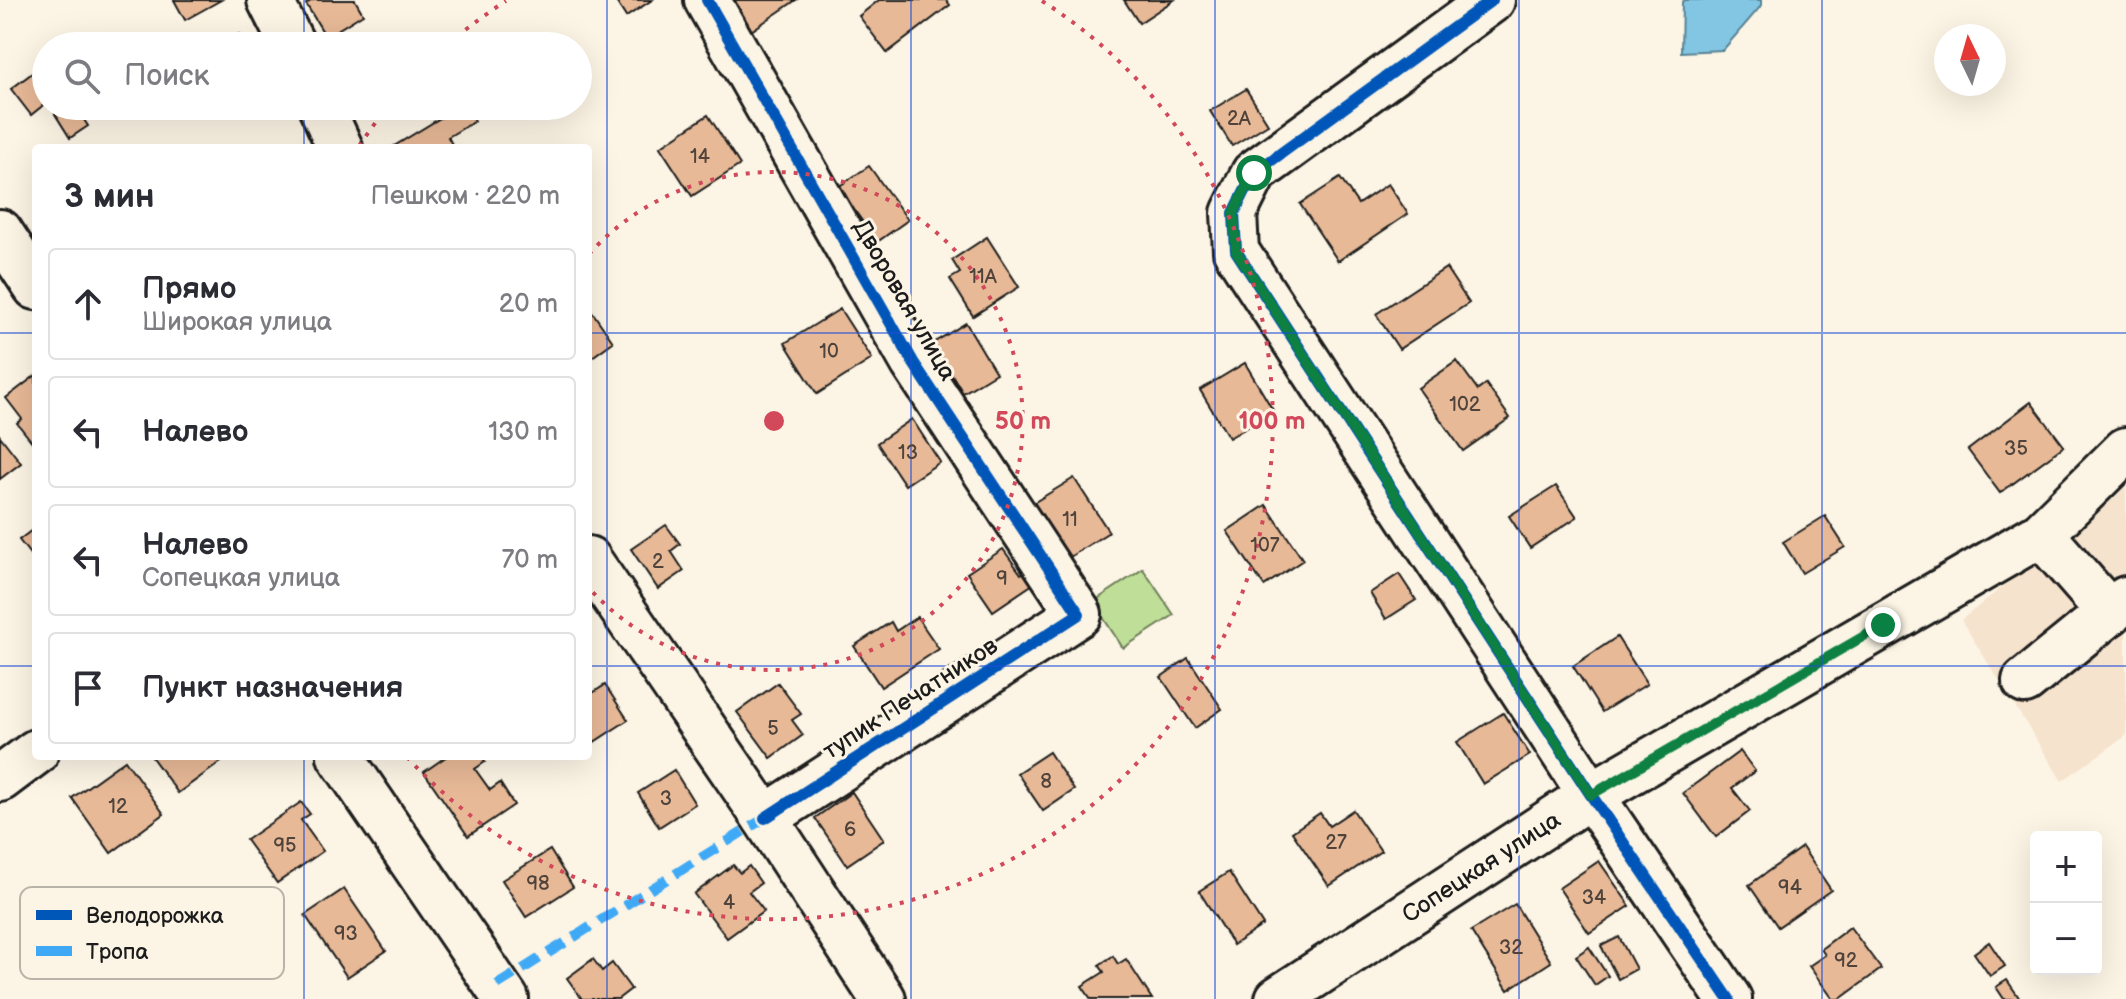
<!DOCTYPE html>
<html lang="ru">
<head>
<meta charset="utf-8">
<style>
  :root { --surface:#fff; --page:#f7f7f7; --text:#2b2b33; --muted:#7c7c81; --line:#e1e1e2 }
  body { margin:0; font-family:"Balsamiq Sans",sans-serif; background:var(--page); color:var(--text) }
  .controls { position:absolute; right:24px; bottom:24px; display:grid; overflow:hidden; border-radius:8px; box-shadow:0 8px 32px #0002 }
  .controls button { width:72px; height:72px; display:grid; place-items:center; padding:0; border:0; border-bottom:2px solid var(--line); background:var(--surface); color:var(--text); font:40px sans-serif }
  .compass { position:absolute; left:1934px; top:24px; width:72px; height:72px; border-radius:50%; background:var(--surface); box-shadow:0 8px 32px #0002; rotate:355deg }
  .stop { position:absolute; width:24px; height:24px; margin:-18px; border:6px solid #0b8043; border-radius:50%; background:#fff }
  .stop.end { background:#0b8043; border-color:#fff; box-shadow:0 2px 8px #0008 }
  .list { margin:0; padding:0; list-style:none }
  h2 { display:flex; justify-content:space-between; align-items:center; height:104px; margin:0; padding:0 32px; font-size:34px }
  h2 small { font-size:26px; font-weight:400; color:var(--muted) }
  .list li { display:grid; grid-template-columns:52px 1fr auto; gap:24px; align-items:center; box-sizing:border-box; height:112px; margin:0 16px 16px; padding:0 16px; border:2px solid var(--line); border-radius:8px }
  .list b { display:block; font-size:30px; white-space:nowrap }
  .list p { margin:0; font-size:26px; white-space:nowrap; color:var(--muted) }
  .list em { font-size:26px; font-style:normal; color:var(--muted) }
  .icon { flex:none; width:44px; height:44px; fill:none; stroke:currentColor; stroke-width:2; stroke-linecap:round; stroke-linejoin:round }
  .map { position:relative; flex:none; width:2126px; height:999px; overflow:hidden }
  .search { position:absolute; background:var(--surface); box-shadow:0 8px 32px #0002; left:32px; top:32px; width:560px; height:88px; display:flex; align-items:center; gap:20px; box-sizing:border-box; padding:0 28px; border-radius:44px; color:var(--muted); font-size:30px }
  .panel { position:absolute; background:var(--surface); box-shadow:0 8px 32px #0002; left:32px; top:144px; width:560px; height:616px; border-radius:8px }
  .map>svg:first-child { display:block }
  .built { fill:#f6e3ce }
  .green { fill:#bfdf98; stroke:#6e7e5a; stroke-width:2 }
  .water { fill:#82c6e3; stroke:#598293; stroke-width:2 }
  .building { fill:#e7b997; stroke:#1c1c1c; stroke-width:2 }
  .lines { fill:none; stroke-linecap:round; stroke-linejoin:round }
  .minor-casing { stroke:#1c1c1c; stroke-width:50 }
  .minor { stroke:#fcf5e5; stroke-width:44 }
  .quiet { stroke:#3fa9f5; stroke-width:10; stroke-dasharray:20 10; stroke-linecap:butt }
  .cycleway-casing { stroke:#fcf5e5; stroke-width:17 }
  .cycleway { stroke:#0057b8; stroke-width:12 }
  .route { stroke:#0b8043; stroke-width:10 }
  .grid { fill:none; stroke:#1d4ed8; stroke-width:2; stroke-opacity:0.55 }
  .ring { fill:none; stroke:#d1495b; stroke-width:4; stroke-dasharray:4 8 }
  .labels { text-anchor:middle; stroke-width:6; stroke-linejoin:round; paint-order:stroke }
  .number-label { font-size:20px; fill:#4f433b }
  .street-label { font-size:24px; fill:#1c1c1c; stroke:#fcf5e5 }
  .key { fill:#fcf5e5; stroke:#b9b4a9; stroke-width:2 }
  .key-label { font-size:22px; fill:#1c1c1c }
  .centre { fill:#d1495b; stroke:#fcf5e5; stroke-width:4 }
  .ring-label { font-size:24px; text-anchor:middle; font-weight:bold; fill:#d1495b; stroke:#fcf5e5; stroke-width:6; stroke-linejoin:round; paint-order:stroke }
</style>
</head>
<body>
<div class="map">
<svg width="2126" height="999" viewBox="0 0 2126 999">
  <rect width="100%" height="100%" fill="#fcf5e5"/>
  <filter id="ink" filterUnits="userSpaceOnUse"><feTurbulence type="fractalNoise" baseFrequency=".0125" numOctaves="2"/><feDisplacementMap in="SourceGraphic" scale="16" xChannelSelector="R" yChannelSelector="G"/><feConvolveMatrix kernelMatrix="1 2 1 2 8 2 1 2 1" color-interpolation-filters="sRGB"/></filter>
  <g filter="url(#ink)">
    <polygon class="built" points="2126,486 2126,736 2062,781 1961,620 2115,497"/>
    <polygon class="green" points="1143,569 1174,615 1123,648 1093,602"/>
    <polygon class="water" points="1685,0 1761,0 1761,6 1723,50 1681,52 1682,2"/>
    <g class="building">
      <polygon points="174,0 221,0 185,20"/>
      <polygon points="313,0 355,0 363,14 326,37 306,4"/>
      <polygon points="615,0 652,0 626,17"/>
      <polygon points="730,0 796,0 751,31"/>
      <polygon points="879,0 946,0 950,5 887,53 859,16"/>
      <polygon points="1124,0 1174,0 1139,23"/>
      <polygon points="239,34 247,46 220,46"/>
      <polygon points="35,71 46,85 46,103 31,115 11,89"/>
      <polygon points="1246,89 1268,124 1232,146 1210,111"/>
      <polygon points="68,106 75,106 88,126 70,138 55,114"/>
      <polygon points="460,106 466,106 475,121 448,137 454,148 391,148"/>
      <polygon points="708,115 740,165 692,196 660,147"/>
      <polygon points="869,166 908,220 877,242 838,187"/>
      <polygon points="1340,178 1358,204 1388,184 1408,214 1338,261 1300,204"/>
      <polygon points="987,237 1019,287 973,316 950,279 960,273 952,260"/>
      <polygon points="1446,268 1469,303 1399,349 1376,314"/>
      <polygon points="840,309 872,359 817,394 785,343"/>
      <polygon points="591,310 613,342 588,360 588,313"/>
      <polygon points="966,323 996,373 963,393 933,343"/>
      <polygon points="1457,361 1478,390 1486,384 1510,418 1463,451 1418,388"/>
      <polygon points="1245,363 1274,412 1229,438 1200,390"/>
      <polygon points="36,375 36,440 33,443 17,423 22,419 6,398"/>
      <polygon points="2031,402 2064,446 2000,493 1968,450"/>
      <polygon points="912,419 940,462 905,485 877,443"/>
      <polygon points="0,436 21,463 0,479"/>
      <polygon points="1074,478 1109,532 1065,560 1030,505"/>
      <polygon points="1556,486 1577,517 1530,548 1509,516"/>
      <polygon points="1266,505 1303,560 1264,586 1227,531"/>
      <polygon points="1825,516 1845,547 1802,573 1783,542"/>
      <polygon points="666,525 680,544 671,551 684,571 658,589 631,549"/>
      <polygon points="36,527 36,562 19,540"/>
      <polygon points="1003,549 1021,574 1028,570 1036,582 993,611 967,573"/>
      <polygon points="1399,574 1416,600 1386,619 1370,593"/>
      <polygon points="917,617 939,649 881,687 854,646 891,622 896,631"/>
      <polygon points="1617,637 1647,684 1602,712 1573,666"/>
      <polygon points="1188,658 1222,709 1195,728 1161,677"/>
      <polygon points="778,683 801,714 792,720 803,735 771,758 737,712"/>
      <polygon points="605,685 628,720 591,744 588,739 588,696"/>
      <polygon points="1503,713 1530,755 1483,784 1457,742"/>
      <polygon points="1740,751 1755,771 1732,788 1750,811 1716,837 1683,793"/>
      <polygon points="1049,752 1074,790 1043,811 1017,773"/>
      <polygon points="151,756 216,756 221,762 178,793"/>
      <polygon points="447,756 481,756 485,762 475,769 490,790 500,783 514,805 468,836 424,772"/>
      <polygon points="125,760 164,814 111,853 72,798"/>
      <polygon points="674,770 695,804 659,827 638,793"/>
      <polygon points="852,792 884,840 847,865 815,818"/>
      <polygon points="301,802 310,814 301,820 323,851 277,883 246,840"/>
      <polygon points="1353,810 1381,851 1329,886 1292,832 1320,813 1329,826"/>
      <polygon points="1802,847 1831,890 1778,927 1749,885"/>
      <polygon points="550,850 573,887 526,917 502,880"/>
      <polygon points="1599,861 1630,906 1589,933 1559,888"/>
      <polygon points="733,865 740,873 749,866 761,883 749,892 764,911 727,938 694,894"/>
      <polygon points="1229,872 1263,925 1233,945 1199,891"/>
      <polygon points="344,889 386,951 347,977 305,915"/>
      <polygon points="1515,904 1551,962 1508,990 1471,931"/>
      <polygon points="1850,927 1881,969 1840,999 1833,999 1809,966 1825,955 1821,949"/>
      <polygon points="1619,937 1636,969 1618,979 1601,946"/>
      <polygon points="1989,942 2005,966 1990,976 1974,953"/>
      <polygon points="1589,947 1608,976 1595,985 1576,956"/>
      <polygon points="1113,956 1118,964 1126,959 1152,999 1091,999 1082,986 1104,972 1099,965"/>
      <polygon points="593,959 602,971 612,963 631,989 618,999 582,999 567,978"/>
      <polygon points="2007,980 2020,999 2004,999 1996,987"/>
    </g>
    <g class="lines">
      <g class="minor-casing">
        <g id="minor">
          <polyline points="270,0 293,46"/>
          <polyline points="707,0 913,362 1079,614 765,818"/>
          <polyline points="1492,0 1254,173 1234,213 1236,251 1591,795 1729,999"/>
          <polyline points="321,106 340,148"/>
          <polyline points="0,232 36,287"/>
          <polyline points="2041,534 2110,613"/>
          <polyline points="588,559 765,818 883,999"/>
          <polyline points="2025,681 2126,599"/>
          <polyline points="340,756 506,999"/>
          <polyline points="0,779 36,752"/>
          <polyline points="1278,999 1591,795 2041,534 2126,450"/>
        </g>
      </g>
      <use href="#minor" class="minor"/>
      <polyline class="quiet" points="497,985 765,818"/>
      <g class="cycleway-casing">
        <g id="cycleway">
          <polyline points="707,0 913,362 1079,614 765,818"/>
          <polyline points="1492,0 1254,173 1234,213 1236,251 1591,795 1729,999"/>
        </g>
      </g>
      <use href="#cycleway" class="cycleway"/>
    </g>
  </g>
  <g class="lines" filter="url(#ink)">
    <polyline class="route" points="1254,173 1234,213 1236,251 1591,795 1883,625"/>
  </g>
  <path class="grid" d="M 304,0 L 304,46M 607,0 L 607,999M 911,0 L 911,999M 1215,0 L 1215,999M 1519,0 L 1519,999M 1822,0 L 1822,999M 304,106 L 304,148M 0,333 L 36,333M 588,333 L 2126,333M 0,666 L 36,666M 588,666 L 2126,666M 304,756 L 304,999"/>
  <g class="ring">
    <path d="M589 254A249 249 0 1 1 589 588"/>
    <path d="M359 146A498 498 0 0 1 387 108M447 45A498 498 0 0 1 506 1M1042 1A498 498 0 1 1 407 757"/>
  </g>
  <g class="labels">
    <g class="number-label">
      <text x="1239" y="125">2А</text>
      <text x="700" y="163">14</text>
      <text x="983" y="283">11А</text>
      <text x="829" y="358">10</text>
      <text x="1465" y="411">102</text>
      <text x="2016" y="455">35</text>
      <text x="908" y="459">13</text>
      <text x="1070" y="526">11</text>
      <text x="1265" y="552">107</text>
      <text x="658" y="568">2</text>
      <text x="1002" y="585">9</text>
      <text x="773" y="735">5</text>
      <text x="1046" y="788">8</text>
      <text x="666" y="805">3</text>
      <text x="118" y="813">12</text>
      <text x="850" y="836">6</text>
      <text x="1336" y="849">27</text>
      <text x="285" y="852">95</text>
      <text x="538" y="890">98</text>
      <text x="1790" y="894">94</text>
      <text x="1594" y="904">34</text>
      <text x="729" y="909">4</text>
      <text x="346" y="940">93</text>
      <text x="1511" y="954">32</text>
      <text x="1846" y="967">92</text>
    </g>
    <g class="street-label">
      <text transform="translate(905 300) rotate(60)" y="8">Дворовая улица</text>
      <text transform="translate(910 698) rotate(-33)" y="8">тупик Печатников</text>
      <text transform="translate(1481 867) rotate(-33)" y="8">Сопецкая улица</text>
    </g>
  </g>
  <rect x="20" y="887" width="264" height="92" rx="12" class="key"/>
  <rect x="36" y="910" width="36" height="10" fill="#0057b8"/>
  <rect x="36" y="946" width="36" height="10" fill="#3fa9f5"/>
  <g class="key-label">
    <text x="86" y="923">Велодорожка</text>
    <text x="86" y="959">Тропа</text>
  </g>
  <circle cx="774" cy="421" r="12" class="centre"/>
  <g class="ring-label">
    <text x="1023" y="429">50 m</text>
    <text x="1272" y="429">100 m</text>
  </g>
</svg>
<div class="controls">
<button>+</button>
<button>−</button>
</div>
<svg class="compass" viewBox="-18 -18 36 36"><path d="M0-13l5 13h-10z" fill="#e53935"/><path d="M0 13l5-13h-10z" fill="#7c7c81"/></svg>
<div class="stop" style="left:1254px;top:173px"></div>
<div class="stop end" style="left:1883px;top:625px"></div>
<div class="search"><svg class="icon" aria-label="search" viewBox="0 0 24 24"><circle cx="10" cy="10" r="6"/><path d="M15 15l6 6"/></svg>Поиск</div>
<section class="panel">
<h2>3 мин<small>Пешком · 220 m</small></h2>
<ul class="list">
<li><svg class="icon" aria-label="ahead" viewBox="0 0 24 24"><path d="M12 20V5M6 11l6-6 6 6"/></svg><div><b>Прямо</b><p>Широкая улица</p></div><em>20 m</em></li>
<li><svg class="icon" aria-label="left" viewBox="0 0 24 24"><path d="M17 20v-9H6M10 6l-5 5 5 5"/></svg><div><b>Налево</b></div><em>130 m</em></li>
<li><svg class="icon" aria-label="left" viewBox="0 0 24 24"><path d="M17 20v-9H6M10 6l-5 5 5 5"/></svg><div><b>Налево</b><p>Сопецкая улица</p></div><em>70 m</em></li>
<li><svg class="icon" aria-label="arrive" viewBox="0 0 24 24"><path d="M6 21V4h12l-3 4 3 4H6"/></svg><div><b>Пункт назначения</b></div></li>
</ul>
</section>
</div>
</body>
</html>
